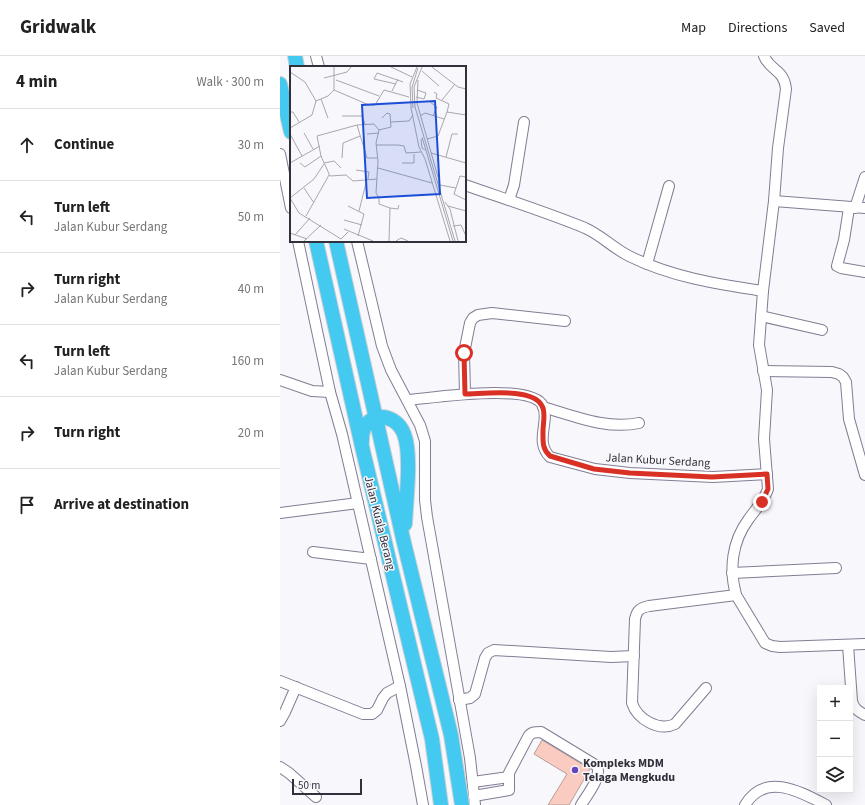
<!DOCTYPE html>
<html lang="en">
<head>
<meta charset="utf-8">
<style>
  :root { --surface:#fff; --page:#f2f2f2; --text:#222; --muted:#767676; --line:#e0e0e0 }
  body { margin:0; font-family:"Source Sans 3",sans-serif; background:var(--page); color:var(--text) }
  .controls { position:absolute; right:12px; bottom:12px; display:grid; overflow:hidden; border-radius:0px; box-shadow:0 4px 16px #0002 }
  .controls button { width:36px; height:36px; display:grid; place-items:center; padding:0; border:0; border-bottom:1px solid var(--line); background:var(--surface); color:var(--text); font:20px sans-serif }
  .scale { position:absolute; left:12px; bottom:10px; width:70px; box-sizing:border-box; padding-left:4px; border:2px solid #32303a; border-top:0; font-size:11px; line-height:14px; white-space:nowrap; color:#32303a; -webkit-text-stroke:3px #f8f7fc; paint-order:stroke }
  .stop { position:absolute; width:12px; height:12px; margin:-9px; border:3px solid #d93025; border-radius:50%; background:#fff }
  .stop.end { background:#d93025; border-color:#fff; box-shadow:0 1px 4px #0008 }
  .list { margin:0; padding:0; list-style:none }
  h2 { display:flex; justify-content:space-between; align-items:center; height:52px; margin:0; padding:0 16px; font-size:17px }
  h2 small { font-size:13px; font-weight:400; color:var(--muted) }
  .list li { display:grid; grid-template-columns:26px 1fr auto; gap:12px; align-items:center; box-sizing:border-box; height:72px; padding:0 16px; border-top:1px solid var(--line) }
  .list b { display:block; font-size:15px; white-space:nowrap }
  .list p { margin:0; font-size:13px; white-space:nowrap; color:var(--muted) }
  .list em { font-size:13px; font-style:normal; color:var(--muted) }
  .icon { flex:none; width:22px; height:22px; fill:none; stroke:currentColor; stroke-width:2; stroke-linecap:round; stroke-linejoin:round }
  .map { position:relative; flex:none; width:585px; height:749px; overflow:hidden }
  header { display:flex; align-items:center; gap:24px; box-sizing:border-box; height:56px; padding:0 20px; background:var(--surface); border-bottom:1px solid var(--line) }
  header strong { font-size:19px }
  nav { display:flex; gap:22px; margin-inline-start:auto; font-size:14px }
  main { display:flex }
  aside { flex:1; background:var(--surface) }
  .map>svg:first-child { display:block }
  .building { fill:#facbc1; stroke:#b89d97 }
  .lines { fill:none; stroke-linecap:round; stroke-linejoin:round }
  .minor-casing { stroke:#827d93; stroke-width:12 }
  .highway-casing { stroke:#d2d1d4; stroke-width:16 }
  .minor { stroke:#fff; stroke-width:10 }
  .highway { stroke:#44c9f1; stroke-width:14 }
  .route { stroke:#d93025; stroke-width:5 }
  .poi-dot { fill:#6544bc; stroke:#f8f7fc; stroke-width:1.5 }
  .labels { text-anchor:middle; stroke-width:3; stroke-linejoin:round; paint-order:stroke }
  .street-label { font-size:12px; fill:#32303a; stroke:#f8f7fc }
  .poi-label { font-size:12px; font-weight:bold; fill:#32303a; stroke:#f8f7fc; text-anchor:start }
  .inset-road { fill:none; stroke:#a9a7ae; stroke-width:1 }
  .view { fill:#1d4ed8; fill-opacity:0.15; stroke:#1d4ed8; stroke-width:2 }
  .inset-edge { fill:none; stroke:#32303a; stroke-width:2 }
</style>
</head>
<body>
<header>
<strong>Gridwalk</strong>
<nav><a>Map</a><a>Directions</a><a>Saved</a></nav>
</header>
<main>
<aside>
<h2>4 min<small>Walk · 300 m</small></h2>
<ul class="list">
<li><svg class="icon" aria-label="ahead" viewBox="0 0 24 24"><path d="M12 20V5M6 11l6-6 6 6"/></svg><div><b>Continue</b></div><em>30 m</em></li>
<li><svg class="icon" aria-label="left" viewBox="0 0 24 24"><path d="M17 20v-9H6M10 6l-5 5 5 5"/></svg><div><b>Turn left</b><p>Jalan Kubur Serdang</p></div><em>50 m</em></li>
<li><svg class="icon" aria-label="right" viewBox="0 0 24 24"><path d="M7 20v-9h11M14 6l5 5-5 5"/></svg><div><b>Turn right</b><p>Jalan Kubur Serdang</p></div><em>40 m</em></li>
<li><svg class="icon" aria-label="left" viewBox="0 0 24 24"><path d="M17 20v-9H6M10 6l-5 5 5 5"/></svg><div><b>Turn left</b><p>Jalan Kubur Serdang</p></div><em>160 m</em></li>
<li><svg class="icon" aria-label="right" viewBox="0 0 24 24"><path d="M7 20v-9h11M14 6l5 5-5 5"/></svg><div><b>Turn right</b></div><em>20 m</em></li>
<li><svg class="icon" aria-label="arrive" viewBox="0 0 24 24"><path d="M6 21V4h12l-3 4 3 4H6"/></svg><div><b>Arrive at destination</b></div></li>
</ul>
</aside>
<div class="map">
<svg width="585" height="749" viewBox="0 0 585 749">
  <rect width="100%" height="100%" fill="#f8f7fc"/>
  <polygon class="building" points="262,684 310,713 289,749 268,749 287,718 254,698"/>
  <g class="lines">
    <g class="minor-casing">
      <g id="minor">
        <polyline points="36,0 39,11"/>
        <path d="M 484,0 C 490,15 504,13 506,33 L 498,92 L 494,145 L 483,235 L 479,289 L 487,334 L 484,383 L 488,433 C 484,445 475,454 468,464 C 452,486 449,513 456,539 L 485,587 L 492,590 L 500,591 L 585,588"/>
        <polyline points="0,98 11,152"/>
        <path d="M 185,129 C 225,143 266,156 305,172 C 321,179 333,192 349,200 C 391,221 437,228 483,235"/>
        <polyline points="229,144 234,129 244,66"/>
        <polyline points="494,145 585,152"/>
        <polyline points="569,152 564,184 557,210 561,212 585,216"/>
        <polyline points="575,152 585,121"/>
        <polyline points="18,185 50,336 62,378 120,630 136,710 143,749"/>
        <polyline points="77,185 102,290 111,314 140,369 145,385 145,444 147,461 190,702 195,749"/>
        <polyline points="367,208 389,130"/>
        <polyline points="481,260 542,274"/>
        <polyline points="483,315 552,316 559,318 563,321 566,326 569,363 585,419"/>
        <polyline points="0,324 32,335 50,336"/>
        <polyline points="185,338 184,297 190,267 193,262 198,259 212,257 285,265"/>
        <path d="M 128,344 C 152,342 252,326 263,350 C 270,366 254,385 270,401 L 315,413 L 350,417 L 433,421 L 487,418"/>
        <path d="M 263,351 C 294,360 327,374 359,367"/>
        <polyline points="0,457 78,447"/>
        <polyline points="33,496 91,503"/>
        <polyline points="452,517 556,512"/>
        <path d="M 568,589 L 572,645 C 574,653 578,655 585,659"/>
        <polyline points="0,625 83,658 92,658 97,654 103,642 107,637 120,630"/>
        <path d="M 426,632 L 395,668 C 379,676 357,663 352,647 L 355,563 C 357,554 360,552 369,550 L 456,539"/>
        <polyline points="179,644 190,642 195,638 205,602 208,597 214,594 331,601 354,600"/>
        <polyline points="0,665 5,656 16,631"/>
        <polyline points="0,711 9,717 36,741"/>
        <polyline points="193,726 229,721"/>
        <path d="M 194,740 L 229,734 L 229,717 L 248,681 C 251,676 255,676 261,676 L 317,710 C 322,721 307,739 301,749"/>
        <path d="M 465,749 C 485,716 519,735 546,749"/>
      </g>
    </g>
    <g class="highway-casing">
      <g id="highway">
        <polyline points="15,0 17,11"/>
        <polyline points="0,28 11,76"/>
        <polyline points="36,185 83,395 152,683 161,749"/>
        <polyline points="56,185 124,487 171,679 182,749"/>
        <path d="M 82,385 C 81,355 115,354 124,378 C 132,398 126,445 125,468"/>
      </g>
    </g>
    <use href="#minor" class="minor"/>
    <use href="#highway" class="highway"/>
  </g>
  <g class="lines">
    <path class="route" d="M 184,297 L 185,338 C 203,338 253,331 262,350 C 266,356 263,367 263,375 C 263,385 262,393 270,400 L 314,413 L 350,417 L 432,421 L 487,418 L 488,433 L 482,446"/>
  </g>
  <circle class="poi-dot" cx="295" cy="714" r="4"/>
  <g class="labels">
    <g class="street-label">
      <text transform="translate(378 404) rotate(3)" y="4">Jalan Kubur Serdang</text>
      <text transform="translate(100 467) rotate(76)" y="4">Jalan Kuala Berang</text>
    </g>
    <g class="poi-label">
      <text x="303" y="711">Kompleks MDM<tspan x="303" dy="14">Telaga Mengkudu</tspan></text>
    </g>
  </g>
  <g transform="translate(10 10)">
    <rect width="176" height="176" fill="#f8f7fc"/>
    <path class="inset-road" d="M 44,1 L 44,24 L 79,39 L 85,39 L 94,24 L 119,31M 101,1 L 122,11M 127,1 L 120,18 L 121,42 L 129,81 L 135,93 L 160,175M 132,1 L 124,21 L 125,41 L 165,175M 142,1 L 168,21 L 176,23M 132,5 L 149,20M 0,6 L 15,16 L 26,35 L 22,49 L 0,62M 34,12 L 57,6 L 61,1M 46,14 L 89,30M 128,14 L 127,37 L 148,111M 106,18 L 84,13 L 87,7 L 113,16M 102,25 L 108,13M 144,26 L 147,28 L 146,32 L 159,38 L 157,46M 126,31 L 134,33 L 136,27 L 127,24M 31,33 L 38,52M 152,34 L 165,18M 26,35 L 38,30 L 44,24M 140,36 L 147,41 L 143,50M 123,42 L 122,21 L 128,2M 0,46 L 3,46 L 9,56M 52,50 L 72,50 L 75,58M 130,50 L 135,47 L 154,53M 101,56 L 119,55 L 123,49M 67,59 L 77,92 L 87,92M 89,64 L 101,61 L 100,48 L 97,47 L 92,52M 14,67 L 23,83M 0,68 L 12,90M 77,68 L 89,67M 132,71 L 163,175M 131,73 L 132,82 L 135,84M 137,73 L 148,70 L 157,46 L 176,49M 86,79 L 108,79 L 114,80 L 116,87 L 131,86M 141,87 L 176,97M 156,91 L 162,68 L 168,68M 52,92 L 53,77 L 70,70M 0,97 L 30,80M 10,97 L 15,101 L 31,90M 34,97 L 44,95 L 51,102M 112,97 L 124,97 L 124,88M 88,102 L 142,117M 66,104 L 79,106 L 78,113M 176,111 L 170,110 L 164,128 L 176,134M 87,113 L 63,115 L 56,109 L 40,110 L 31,90 L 27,70 L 67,59 L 84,58 L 89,64 L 86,77 L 88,95 L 86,127 L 89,132 L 89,138 L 100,142 L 99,175M 150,119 L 166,122M 14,122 L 24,137M 0,132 L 9,147 L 51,173 L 58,166M 0,132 L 24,113 L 34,98M 155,136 L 160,143 L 168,175M 58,140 L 74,148 L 68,170M 158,140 L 176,145M 100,142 L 108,143 L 109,139M 69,145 L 77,113M 16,150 L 39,109M 54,154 L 72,159M 163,160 L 171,159 L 176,170M 54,163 L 83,175M 0,167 L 17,173M 5,169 L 20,152M 14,175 L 31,159M 106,175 L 111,172 L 118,175"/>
    <path class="view" d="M 145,35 L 150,128 L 77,132 L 72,39 Z"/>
    <rect width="176" height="176" class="inset-edge"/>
  </g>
</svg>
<div class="controls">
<button>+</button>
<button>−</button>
<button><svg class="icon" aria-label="layers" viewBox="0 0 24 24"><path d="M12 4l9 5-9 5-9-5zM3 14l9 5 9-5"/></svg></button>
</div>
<div class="scale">50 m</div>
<div class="stop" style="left:184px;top:297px"></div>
<div class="stop end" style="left:482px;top:446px"></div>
</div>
</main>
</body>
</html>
